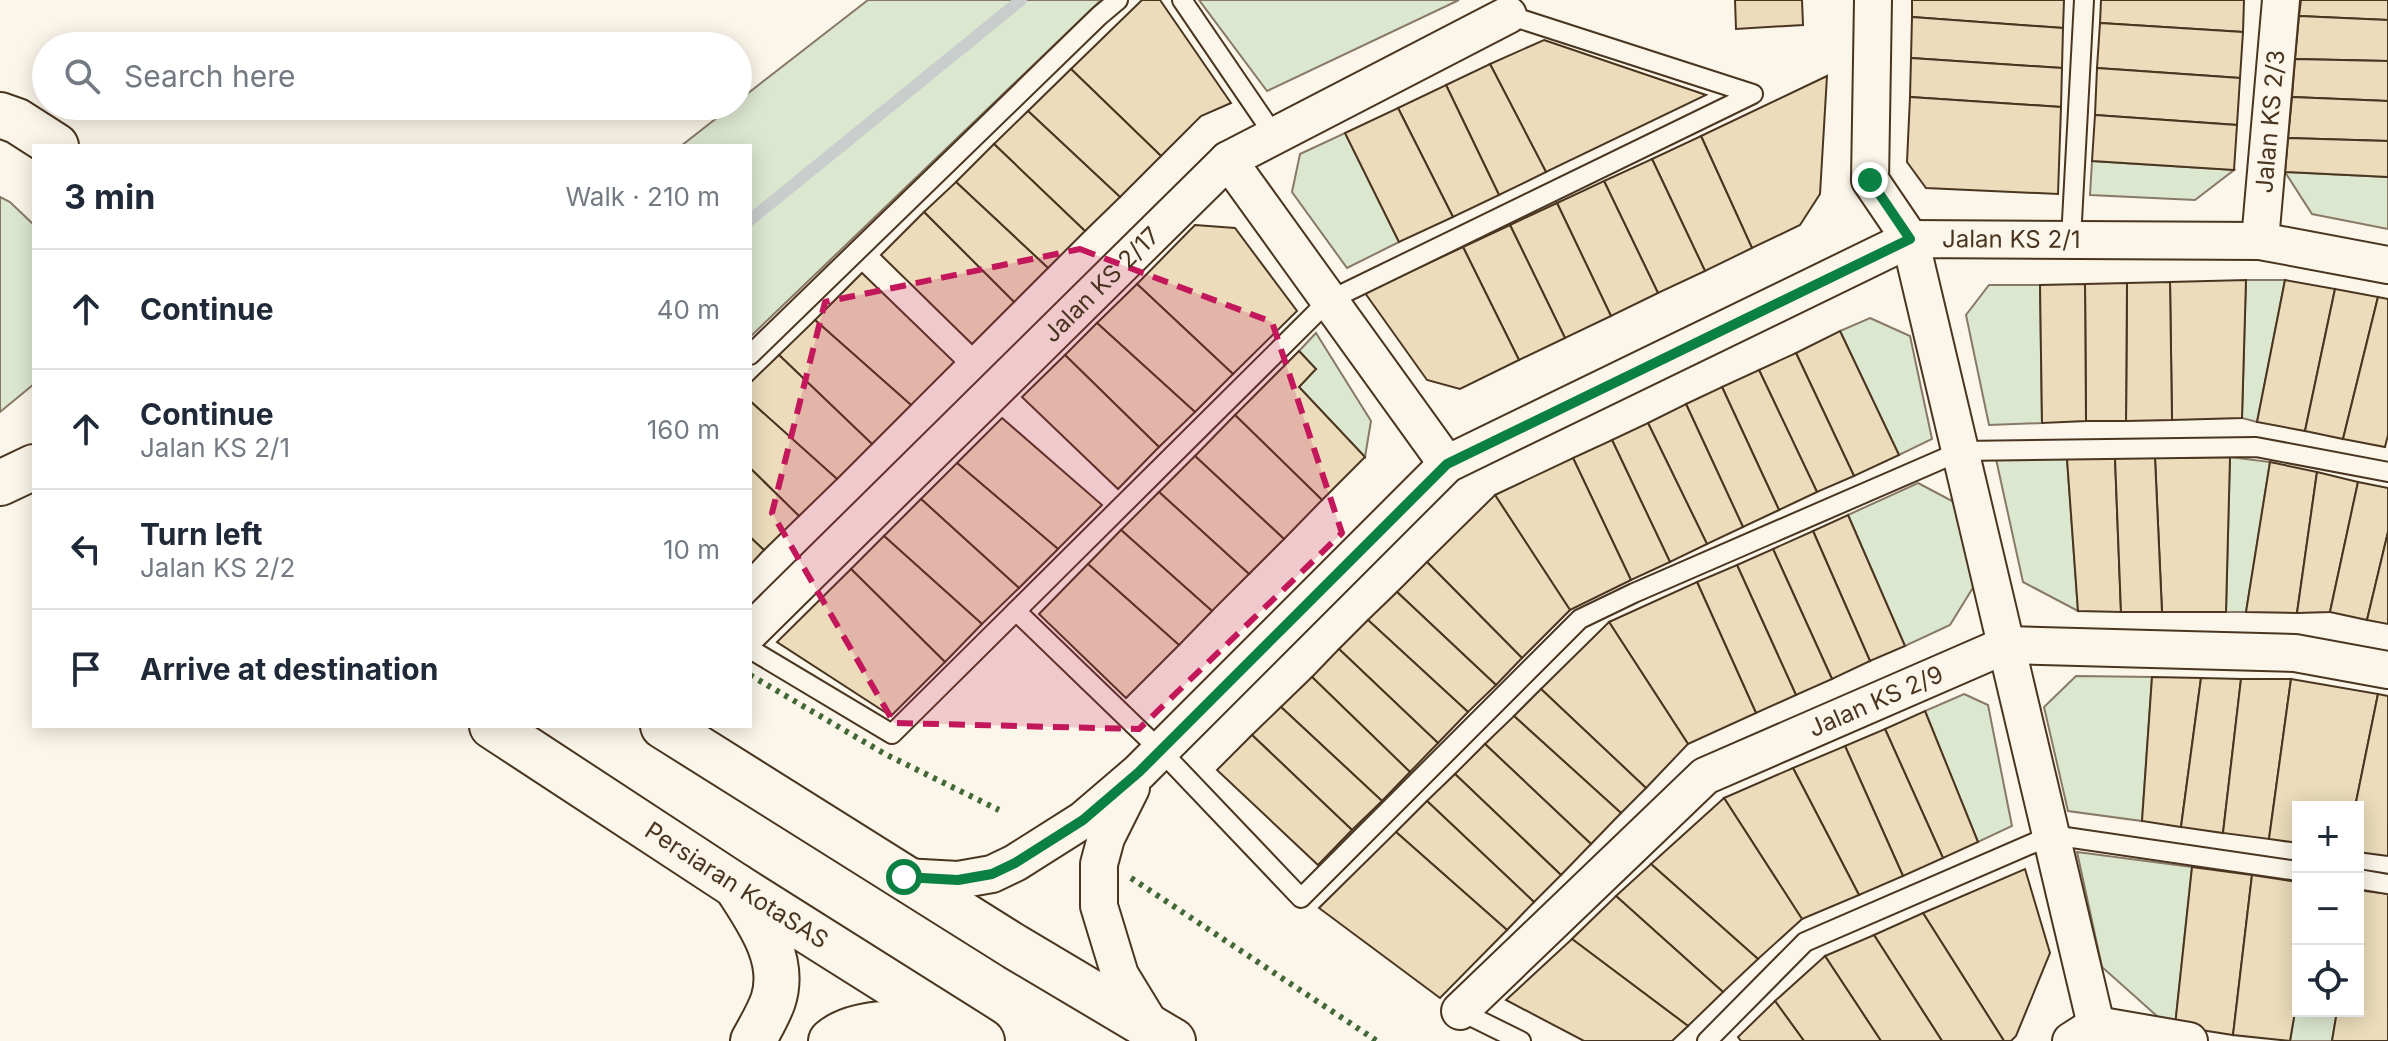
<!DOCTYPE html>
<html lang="en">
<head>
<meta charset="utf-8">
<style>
  :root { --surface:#fff; --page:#f2f2f3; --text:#1f2937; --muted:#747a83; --line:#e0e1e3 }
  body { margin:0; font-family:Inter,sans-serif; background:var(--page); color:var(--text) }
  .controls { position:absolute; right:24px; bottom:24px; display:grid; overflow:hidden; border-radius:0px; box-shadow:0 4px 20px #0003 }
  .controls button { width:72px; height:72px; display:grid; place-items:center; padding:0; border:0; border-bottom:2px solid var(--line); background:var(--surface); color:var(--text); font:40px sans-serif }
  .stop { position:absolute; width:24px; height:24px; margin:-18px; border:6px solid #0b8043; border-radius:50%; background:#fff }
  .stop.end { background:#0b8043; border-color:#fff; box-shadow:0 2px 8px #0008 }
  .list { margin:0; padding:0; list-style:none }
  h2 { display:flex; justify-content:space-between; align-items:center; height:104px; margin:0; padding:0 32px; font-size:34px }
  h2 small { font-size:26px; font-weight:400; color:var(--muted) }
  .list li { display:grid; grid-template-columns:52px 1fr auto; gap:24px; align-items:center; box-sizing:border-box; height:120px; padding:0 32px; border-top:2px solid var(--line) }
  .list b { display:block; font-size:30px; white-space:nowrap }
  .list p { margin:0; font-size:26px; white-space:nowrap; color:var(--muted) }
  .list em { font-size:26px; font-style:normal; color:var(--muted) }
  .icon { flex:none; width:44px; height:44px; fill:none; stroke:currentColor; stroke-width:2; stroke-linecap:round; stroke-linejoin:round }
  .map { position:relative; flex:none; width:2388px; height:1041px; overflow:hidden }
  .search { position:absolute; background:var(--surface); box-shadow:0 4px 20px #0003; left:32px; top:32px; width:720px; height:88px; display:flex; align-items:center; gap:20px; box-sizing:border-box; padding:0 28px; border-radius:44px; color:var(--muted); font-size:30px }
  .panel { position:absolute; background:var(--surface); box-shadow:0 4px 20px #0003; left:32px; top:144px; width:720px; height:584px; border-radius:0px }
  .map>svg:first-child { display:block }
  .green { fill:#dce7d0; stroke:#887966; stroke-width:2 }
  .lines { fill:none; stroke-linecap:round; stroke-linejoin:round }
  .stream { stroke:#c9cecd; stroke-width:12 }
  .building { fill:#ecdcbc; stroke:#4a3520; stroke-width:2 }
  .service-casing { stroke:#4a3520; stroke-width:22 }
  .minor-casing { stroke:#4a3520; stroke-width:40 }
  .tertiary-casing { stroke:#4a3520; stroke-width:48 }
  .secondary-casing { stroke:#4a3520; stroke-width:48 }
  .service { stroke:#fbf6e9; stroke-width:18 }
  .minor { stroke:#fbf6e9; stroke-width:36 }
  .tertiary { stroke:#fbf6e9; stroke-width:44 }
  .secondary { stroke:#fbf6e9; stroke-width:44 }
  .hedge { stroke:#436837; stroke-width:6; stroke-dasharray:4 6; stroke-linecap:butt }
  .route { stroke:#0b8043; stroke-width:10 }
  .marked { fill:#c2185b; fill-opacity:0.2; stroke:#c2185b; stroke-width:6; stroke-dasharray:16 10; stroke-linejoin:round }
  .labels { text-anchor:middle; stroke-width:6; stroke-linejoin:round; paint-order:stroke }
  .street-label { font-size:24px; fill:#4a3520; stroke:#fbf6e9 }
</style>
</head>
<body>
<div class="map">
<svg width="2388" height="1041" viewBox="0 0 2388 1041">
  <rect width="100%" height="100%" fill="#fbf6e9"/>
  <g class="green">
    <polygon points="868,0 1101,0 750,337 750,146 681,146 732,106 738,106 738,101"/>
    <polygon points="1199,0 1459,0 1267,91"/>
    <polygon points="1345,133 1399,242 1347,268 1292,192 1300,154"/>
    <polygon points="2092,161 2234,170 2195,200 2090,195"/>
    <polygon points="2285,172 2388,177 2388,229 2312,214"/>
    <polygon points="0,197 10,202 34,225 34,384 0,412"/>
    <polygon points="2246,280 2285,280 2257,422 2242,418"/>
    <polygon points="1989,285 2040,285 2042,423 1989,425 1966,315"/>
    <polygon points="1870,318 1910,336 1932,439 1899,455 1840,331"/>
    <polygon points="1316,333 1371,421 1365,457 1299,387 1316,369 1299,351"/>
    <polygon points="2230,457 2270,462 2246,612 2226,612"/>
    <polygon points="1996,459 2067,459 2078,611 2023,582"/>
    <polygon points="1918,483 1954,502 1974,586 1950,625 1905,646 1848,515"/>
    <polygon points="2076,676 2152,677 2142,821 2068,811 2044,707"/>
    <polygon points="1964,694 1988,705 2012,826 1978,842 1925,711"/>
    <polygon points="2077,852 2192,867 2175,1026 2167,1025 2102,967"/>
    <polygon points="2298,994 2298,1011 2337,1011 2332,1041 2290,1041"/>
  </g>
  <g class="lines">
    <polyline class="stream" points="750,220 1021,0"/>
  </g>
  <g class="building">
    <polygon points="1142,0 1160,0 1231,103 1201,116 1161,156 1071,69"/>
    <polygon points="1735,0 1802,0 1803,25 1736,29"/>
    <polygon points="1912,0 2064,0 2063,28 1912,17"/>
    <polygon points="2101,0 2244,0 2243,32 2100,23"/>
    <polygon points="2301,0 2388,0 2388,20 2299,16"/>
    <polygon points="2299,16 2388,20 2388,61 2295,59"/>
    <polygon points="1912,17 2063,28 2062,68 1911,58"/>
    <polygon points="2100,23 2243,32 2240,78 2097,68"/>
    <polygon points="1544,40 1706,95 1546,172 1490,64"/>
    <polygon points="1911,58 2062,68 2061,107 1910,97"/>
    <polygon points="2295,59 2388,61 2388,101 2292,97"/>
    <polygon points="1490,64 1546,172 1499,195 1446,85"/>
    <polygon points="2097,68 2240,78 2237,125 2095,115"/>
    <polygon points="1071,69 1161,156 1120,197 1028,111"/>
    <polygon points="1827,76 1820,194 1800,225 1752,248 1701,136"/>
    <polygon points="1446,85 1499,195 1453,217 1398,108"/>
    <polygon points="1910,97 2061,107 2058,194 1926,188 1907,162"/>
    <polygon points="2292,97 2388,101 2388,141 2288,138"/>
    <polygon points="1398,108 1453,217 1399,242 1345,133"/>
    <polygon points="1028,111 1120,197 1085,231 994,144"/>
    <polygon points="2095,115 2237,125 2234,170 2092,161"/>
    <polygon points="1701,136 1752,248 1705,271 1652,159"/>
    <polygon points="2288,138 2388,141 2388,177 2285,172"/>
    <polygon points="994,144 1085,231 1048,268 956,182"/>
    <polygon points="1652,159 1705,271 1658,293 1604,181"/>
    <polygon points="1604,181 1658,293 1611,316 1557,203"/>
    <polygon points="956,182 1048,268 1014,302 924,212"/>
    <polygon points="1557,203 1611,316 1565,338 1510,225"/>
    <polygon points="924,212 1014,302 972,344 881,255"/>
    <polygon points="1195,225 1235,228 1297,311 1233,374 1137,284"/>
    <polygon points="1510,225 1565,338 1519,360 1463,247"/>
    <polygon points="1463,247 1519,360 1460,389 1427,380 1365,293"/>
    <polygon points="862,273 954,362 911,405 815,320"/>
    <polygon points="2246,280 2242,418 2172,420 2170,282"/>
    <polygon points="2285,280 2335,289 2305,431 2257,422"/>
    <polygon points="2170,282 2172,420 2126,421 2127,283"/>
    <polygon points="2127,283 2126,421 2086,421 2085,284"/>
    <polygon points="1137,284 1233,374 1195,412 1097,323"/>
    <polygon points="2085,284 2086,421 2042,423 2040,285"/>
    <polygon points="2335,289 2378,297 2343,439 2305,431"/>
    <polygon points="2378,297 2388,299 2388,435 2385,447 2343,439"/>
    <polygon points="815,320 911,405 872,444 779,355"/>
    <polygon points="1097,323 1195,412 1159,447 1065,355"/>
    <polygon points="1840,331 1899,455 1854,476 1796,353"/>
    <polygon points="1299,351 1316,369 1299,387 1365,457 1322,500 1235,415"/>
    <polygon points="1796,353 1854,476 1817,492 1759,370"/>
    <polygon points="779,355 872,444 837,479 750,401 750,383"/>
    <polygon points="1065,355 1159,447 1118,489 1022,397"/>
    <polygon points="1759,370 1817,492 1779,510 1722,387"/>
    <polygon points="1722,387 1779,510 1743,527 1686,404"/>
    <polygon points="750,401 837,479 799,516 750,468"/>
    <polygon points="1686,404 1743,527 1707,544 1648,423"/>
    <polygon points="1235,415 1322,500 1284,539 1195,456"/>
    <polygon points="1002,418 1102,505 1058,549 957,463"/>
    <polygon points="1648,423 1707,544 1670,562 1612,440"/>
    <polygon points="1612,440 1670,562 1631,580 1573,458"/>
    <polygon points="1195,456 1284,539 1249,574 1159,492"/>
    <polygon points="2230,457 2226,612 2162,612 2155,458"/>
    <polygon points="1573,458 1631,580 1570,610 1495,495"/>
    <polygon points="2115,458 2121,612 2078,611 2067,459"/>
    <polygon points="2115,458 2155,458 2162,612 2121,612"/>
    <polygon points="2270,462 2317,472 2297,613 2246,612"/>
    <polygon points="957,463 1058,549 1019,588 921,499"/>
    <polygon points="750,468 799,516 764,550 750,537"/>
    <polygon points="2317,472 2358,482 2330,612 2297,613"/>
    <polygon points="2358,482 2388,488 2388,532 2367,620 2330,612"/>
    <polygon points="1159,492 1249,574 1212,611 1121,530"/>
    <polygon points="1495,495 1570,610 1522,658 1427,562"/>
    <polygon points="921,499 1019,588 982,624 884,536"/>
    <polygon points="1848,515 1905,646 1870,661 1813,531"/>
    <polygon points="1121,530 1212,611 1179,645 1088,564"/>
    <polygon points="1813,531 1870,661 1832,679 1773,549"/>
    <polygon points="2388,532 2388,624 2367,620"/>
    <polygon points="884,536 982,624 945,662 851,569"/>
    <polygon points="750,537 764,550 750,565"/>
    <polygon points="1773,549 1832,679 1796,695 1737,565"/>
    <polygon points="1427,562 1522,658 1496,685 1397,592"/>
    <polygon points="1088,564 1179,645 1126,698 1039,614"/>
    <polygon points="1737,565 1796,695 1756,713 1697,582"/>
    <polygon points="851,569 945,662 891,716 777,642"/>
    <polygon points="1697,582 1756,713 1688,744 1609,622"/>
    <polygon points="1397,592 1496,685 1468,712 1368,620"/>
    <polygon points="1368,620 1468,712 1438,743 1339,649"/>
    <polygon points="1609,622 1688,744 1646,788 1541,689"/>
    <polygon points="1339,649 1438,743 1410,772 1312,677"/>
    <polygon points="1312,677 1410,772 1382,801 1281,707"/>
    <polygon points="2152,677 2201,678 2181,827 2142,821"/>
    <polygon points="2201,678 2241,679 2223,833 2181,827"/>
    <polygon points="2241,679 2291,679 2269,839 2223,833"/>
    <polygon points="2291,679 2378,694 2355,807 2298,807 2298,843 2269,839"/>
    <polygon points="1541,689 1646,788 1621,813 1514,716"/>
    <polygon points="2378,694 2388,696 2388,856 2358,852 2358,807 2355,807"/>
    <polygon points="1281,707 1382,801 1352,830 1252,735"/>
    <polygon points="1925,711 1978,842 1943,858 1885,729"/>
    <polygon points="1514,716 1621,813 1591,844 1485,744"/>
    <polygon points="1885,729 1943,858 1903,876 1845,746"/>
    <polygon points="1252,735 1352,830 1318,865 1217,770"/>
    <polygon points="1485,744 1591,844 1561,875 1455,774"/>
    <polygon points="1845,746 1903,876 1859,895 1793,768"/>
    <polygon points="1793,768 1859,895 1802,919 1724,798"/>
    <polygon points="1455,774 1561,875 1534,902 1427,801"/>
    <polygon points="1724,798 1802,919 1758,959 1651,864"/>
    <polygon points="1427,801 1534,902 1507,930 1396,832"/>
    <polygon points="1396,832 1507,930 1440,998 1319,908"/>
    <polygon points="1651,864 1758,959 1723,992 1616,896"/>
    <polygon points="2192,867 2252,875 2233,1035 2175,1026"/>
    <polygon points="2025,869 2050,953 2016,1036 2011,1041 2004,1041 1923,913"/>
    <polygon points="2252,875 2298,882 2298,994 2290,1041 2233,1035"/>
    <polygon points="2358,890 2388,894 2388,1041 2332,1041 2337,1011 2358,1011"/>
    <polygon points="1616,896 1723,992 1688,1026 1572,939"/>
    <polygon points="1923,913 2004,1041 1942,1041 1874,935"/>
    <polygon points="1874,935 1942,1041 1881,1041 1825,956"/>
    <polygon points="1572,939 1688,1026 1672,1041 1584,1041 1506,1000"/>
    <polygon points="1825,956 1881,1041 1804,1041 1775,1001"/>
    <polygon points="1775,1001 1804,1041 1741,1041 1738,1037"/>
  </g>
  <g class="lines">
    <g class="service-casing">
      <g id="service">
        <polyline points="1182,0 1274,135"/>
        <polyline points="2071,239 2084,0"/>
        <polyline points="750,355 1099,16 1118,0"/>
        <polyline points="1016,611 1328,301 1753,94 1508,15"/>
        <polyline points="750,649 892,734 1016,611 1160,750 1301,898 1580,619 1634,593 1961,451 2256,447 2388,472"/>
        <polyline points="2358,879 2388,884"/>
        <polyline points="1460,1011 1521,1041"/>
        <polyline points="1707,1041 1805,942 2052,835 2298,871"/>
      </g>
    </g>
    <g class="minor-casing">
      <g id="minor">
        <polyline points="1873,0 1870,180 1910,239 2096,1025"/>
        <polyline points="1228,160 1447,464"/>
        <path id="s1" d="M 2260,241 L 2281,0"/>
        <path id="s2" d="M 750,632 L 1228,160 L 1508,15"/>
        <polyline points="1131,788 1106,838 1099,864 1099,906 1120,975 1153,1029"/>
        <path id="s3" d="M 904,877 L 958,880 L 992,874 L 1015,863 L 1083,820 L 1139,772 L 1447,464 L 1910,239 L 2260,241 L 2388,265"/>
        <path id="s4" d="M 1460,1011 L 1705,776 L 2006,645 L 2295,653 L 2388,670"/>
        <polyline points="2071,1041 2096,1025 2189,1041"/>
      </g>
    </g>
    <g class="tertiary-casing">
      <g id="tertiary">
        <path d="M 736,886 C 757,919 787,959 773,1001 C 768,1015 760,1028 753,1041"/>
        <path d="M 831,1041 C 859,1017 919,1024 954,1024"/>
      </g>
    </g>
    <g class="secondary-casing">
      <g id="secondary">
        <polyline points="0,115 17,121 56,146"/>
        <polyline points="0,483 34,467"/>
        <path id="s5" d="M 492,726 L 736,886 L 982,1041"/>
        <polyline points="663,726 1015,947 1173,1041"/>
      </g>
    </g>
    <use href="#service" class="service"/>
    <use href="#minor" class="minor"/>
    <use href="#tertiary" class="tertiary"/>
    <use href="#secondary" class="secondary"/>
    <g class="hedge">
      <polyline points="750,675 885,754 999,810"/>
      <polyline points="1131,878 1377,1041"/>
    </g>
  </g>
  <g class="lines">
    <polyline class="route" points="904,877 958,880 992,874 1015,863 1083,820 1139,772 1447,464 1910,239 1870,180"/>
  </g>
  <path class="marked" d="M 1080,249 L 1272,322 L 1342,533 L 1139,729 L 894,723 L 772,513 L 825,302 Z"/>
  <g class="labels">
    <g class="street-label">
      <text dy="8" stroke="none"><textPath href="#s1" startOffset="120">Jalan KS 2/3</textPath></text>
      <text dy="8" stroke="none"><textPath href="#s3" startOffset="1320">Jalan KS 2/1</textPath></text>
      <text dy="8" stroke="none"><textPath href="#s2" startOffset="494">Jalan KS 2/17</textPath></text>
      <text dy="8" stroke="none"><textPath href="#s4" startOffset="526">Jalan KS 2/9</textPath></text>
      <text dy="8" stroke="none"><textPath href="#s5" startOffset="292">Persiaran KotaSAS</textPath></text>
    </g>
  </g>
</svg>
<div class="controls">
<button>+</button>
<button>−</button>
<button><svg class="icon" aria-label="locate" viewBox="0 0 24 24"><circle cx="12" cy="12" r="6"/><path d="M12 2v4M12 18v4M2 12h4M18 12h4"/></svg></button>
</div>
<div class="stop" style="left:904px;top:877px"></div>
<div class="stop end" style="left:1870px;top:180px"></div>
<div class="search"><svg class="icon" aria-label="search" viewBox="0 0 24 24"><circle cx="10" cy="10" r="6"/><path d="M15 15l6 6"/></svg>Search here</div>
<section class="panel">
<h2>3 min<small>Walk · 210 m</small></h2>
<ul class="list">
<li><svg class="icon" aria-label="ahead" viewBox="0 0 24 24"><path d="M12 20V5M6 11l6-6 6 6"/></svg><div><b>Continue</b></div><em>40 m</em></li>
<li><svg class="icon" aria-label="ahead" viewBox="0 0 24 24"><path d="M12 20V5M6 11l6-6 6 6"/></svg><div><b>Continue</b><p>Jalan KS 2/1</p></div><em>160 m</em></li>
<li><svg class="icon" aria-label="left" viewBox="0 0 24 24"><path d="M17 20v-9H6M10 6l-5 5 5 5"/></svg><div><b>Turn left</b><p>Jalan KS 2/2</p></div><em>10 m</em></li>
<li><svg class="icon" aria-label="arrive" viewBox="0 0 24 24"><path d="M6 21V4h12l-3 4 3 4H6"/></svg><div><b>Arrive at destination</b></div></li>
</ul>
</section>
</div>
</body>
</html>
